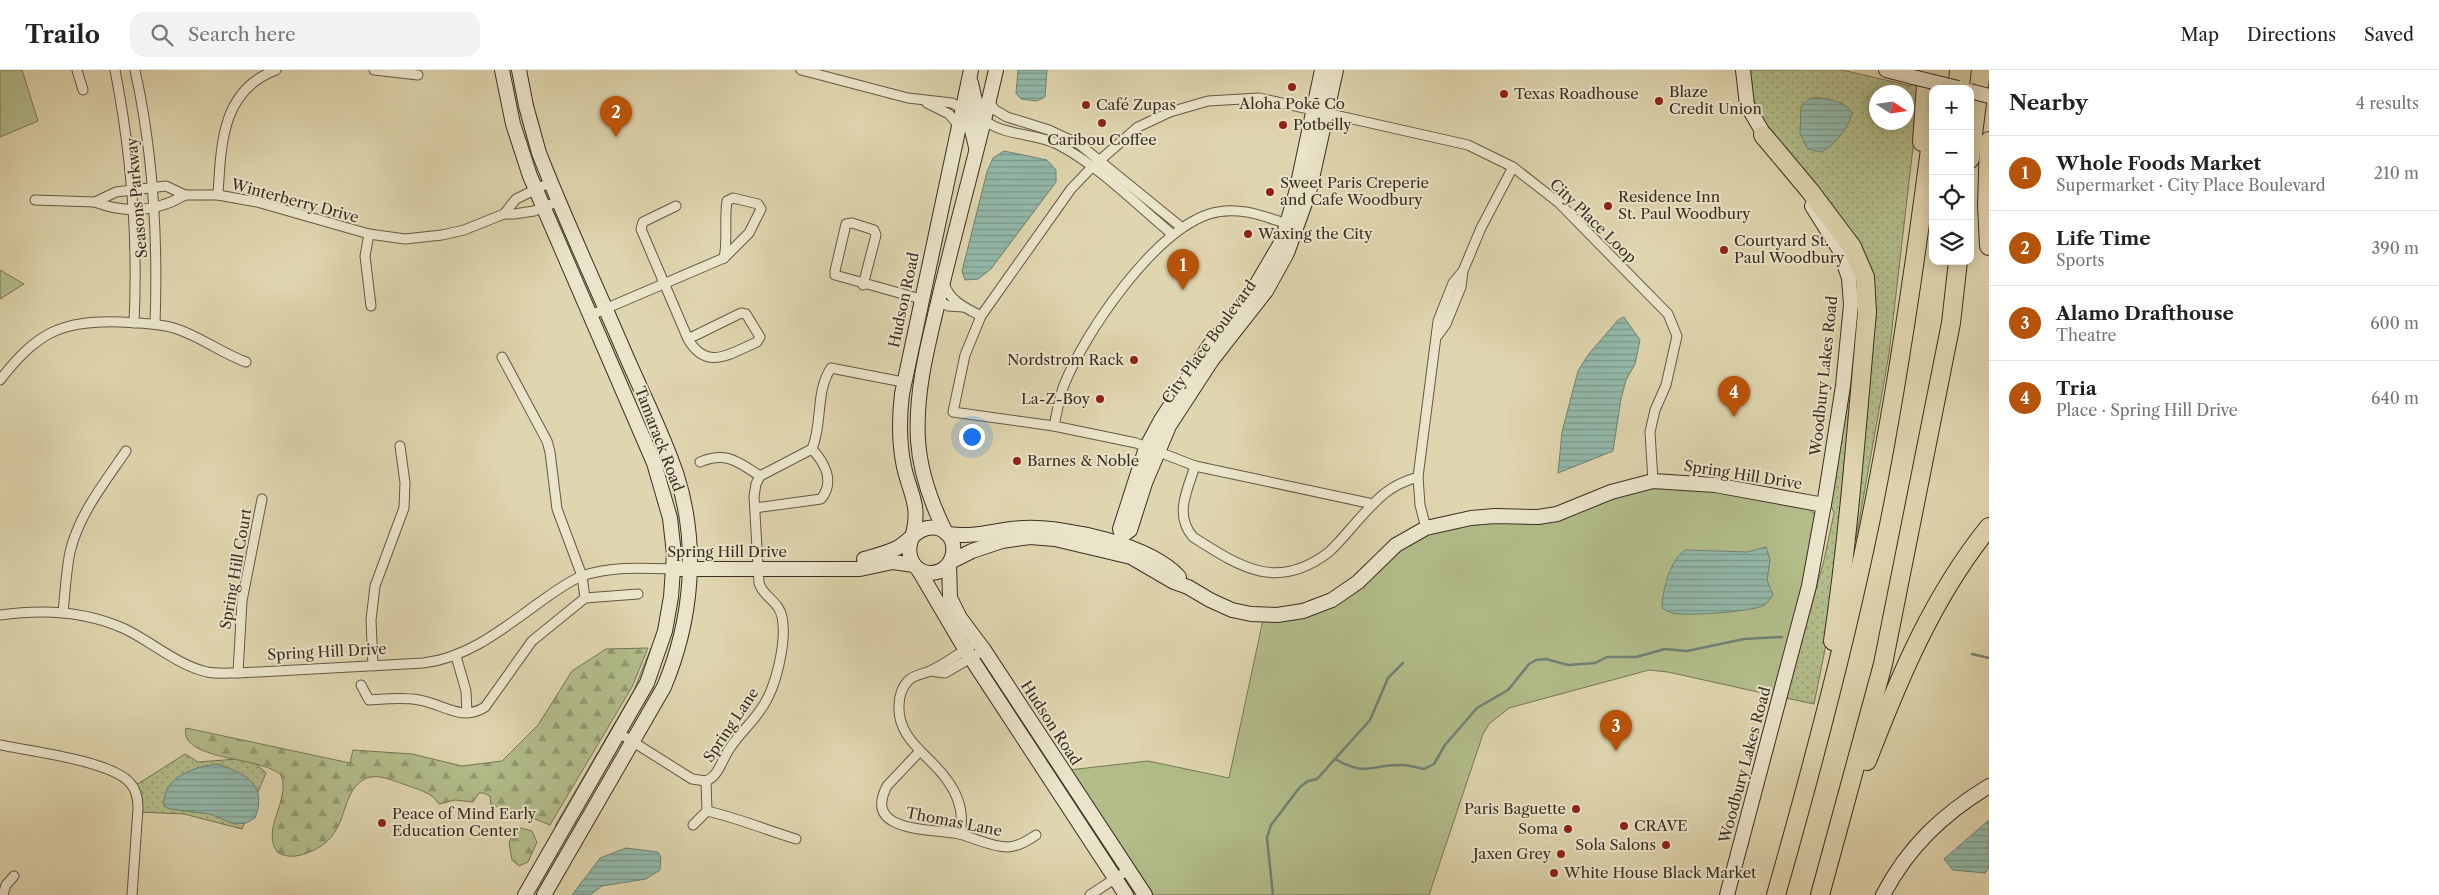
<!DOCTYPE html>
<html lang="en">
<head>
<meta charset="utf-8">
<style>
  :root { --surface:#fff; --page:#f2f2f2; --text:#222; --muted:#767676; --line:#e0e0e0; --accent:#b45309 }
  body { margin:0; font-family:"Libre Caslon Text",serif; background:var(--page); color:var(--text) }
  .controls { position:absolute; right:15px; top:15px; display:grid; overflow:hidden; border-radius:10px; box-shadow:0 2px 12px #0003 }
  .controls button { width:45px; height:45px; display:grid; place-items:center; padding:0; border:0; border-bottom:1px solid var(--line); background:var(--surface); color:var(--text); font:25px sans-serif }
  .compass { position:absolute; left:1869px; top:15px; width:45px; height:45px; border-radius:50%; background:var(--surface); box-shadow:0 2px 12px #0003; rotate:102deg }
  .you { position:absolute; left:971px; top:366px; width:18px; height:18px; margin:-12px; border:4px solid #fff; border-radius:50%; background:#1a73e8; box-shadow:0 0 0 8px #1a73e833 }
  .badge { display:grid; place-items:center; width:32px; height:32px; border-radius:50%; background:var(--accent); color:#fff; font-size:16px; font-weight:700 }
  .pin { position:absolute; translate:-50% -41px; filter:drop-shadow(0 1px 2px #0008) }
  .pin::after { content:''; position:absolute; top:26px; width:18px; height:15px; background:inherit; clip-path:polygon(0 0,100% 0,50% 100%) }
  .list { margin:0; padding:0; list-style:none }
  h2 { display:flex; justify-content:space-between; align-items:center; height:65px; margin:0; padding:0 20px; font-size:21px }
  h2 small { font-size:16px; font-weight:400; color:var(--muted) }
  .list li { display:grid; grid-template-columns:32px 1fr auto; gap:15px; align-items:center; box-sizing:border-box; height:75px; padding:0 20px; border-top:1px solid var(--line) }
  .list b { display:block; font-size:19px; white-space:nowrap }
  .list p { margin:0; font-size:16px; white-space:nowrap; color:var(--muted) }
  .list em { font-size:16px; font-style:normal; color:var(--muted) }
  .icon { flex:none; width:28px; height:28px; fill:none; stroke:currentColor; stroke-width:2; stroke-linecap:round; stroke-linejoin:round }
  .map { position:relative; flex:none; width:1989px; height:825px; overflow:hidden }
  header { display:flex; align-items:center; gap:30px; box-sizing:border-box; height:70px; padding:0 25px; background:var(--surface); border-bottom:1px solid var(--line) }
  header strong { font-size:24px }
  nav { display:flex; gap:28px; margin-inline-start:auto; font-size:18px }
  .search { width:350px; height:45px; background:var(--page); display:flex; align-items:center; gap:12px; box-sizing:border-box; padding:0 18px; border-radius:15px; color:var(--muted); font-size:19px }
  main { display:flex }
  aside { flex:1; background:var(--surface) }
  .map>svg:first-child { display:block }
  .grass { fill:url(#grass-dots); stroke:#777657; fill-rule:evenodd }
  .forest { fill:url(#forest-firs); stroke:#777657 }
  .park { fill:#b2bd8a; stroke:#777657 }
  .water { fill:url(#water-rules); stroke:#708274 }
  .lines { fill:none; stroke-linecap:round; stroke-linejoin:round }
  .stream { stroke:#708274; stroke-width:2.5 }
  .street-casing { stroke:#655846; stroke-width:11 }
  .secondary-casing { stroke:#3c2f24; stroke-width:16 }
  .highway-casing { stroke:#3c2f24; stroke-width:20 }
  .street { stroke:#eae4ca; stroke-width:9 }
  .secondary { stroke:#eae4ca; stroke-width:14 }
  .highway { stroke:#dfd5ae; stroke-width:18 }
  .secondary-bridge-casing { stroke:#3c2f24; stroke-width:16; stroke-linecap:butt }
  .secondary-bridge { stroke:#eae4ca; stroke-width:14 }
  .poi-dot { fill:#8f2418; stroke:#eae4ca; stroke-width:2 }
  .labels { text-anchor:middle; stroke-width:4; stroke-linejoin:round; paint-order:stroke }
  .poi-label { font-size:15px; fill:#3c2f24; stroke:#eae4ca; text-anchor:start }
  .street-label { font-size:15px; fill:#3c2f24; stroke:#eae4ca }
</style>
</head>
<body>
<header>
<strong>Trailo</strong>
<div class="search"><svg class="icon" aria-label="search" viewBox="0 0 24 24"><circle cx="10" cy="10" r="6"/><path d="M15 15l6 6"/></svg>Search here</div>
<nav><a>Map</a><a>Directions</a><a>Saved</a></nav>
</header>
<main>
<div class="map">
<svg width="1989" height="825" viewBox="0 0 1989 825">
  <defs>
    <pattern id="grass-dots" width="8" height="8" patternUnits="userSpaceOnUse" patternTransform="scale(1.25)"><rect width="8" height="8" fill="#b2bd8a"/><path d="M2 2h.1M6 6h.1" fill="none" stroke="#929a71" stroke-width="1.8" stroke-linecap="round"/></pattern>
    <pattern id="forest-firs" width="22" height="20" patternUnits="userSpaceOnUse" patternTransform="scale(1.25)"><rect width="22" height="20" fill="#b2bd8a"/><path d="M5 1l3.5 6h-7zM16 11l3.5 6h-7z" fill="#929a71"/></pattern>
    <pattern id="water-rules" width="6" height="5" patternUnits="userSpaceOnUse" patternTransform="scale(1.25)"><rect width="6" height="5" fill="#93b9aa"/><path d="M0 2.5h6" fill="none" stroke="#79978a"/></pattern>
  </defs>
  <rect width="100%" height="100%" fill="#dfd5ae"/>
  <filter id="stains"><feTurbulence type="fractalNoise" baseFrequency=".004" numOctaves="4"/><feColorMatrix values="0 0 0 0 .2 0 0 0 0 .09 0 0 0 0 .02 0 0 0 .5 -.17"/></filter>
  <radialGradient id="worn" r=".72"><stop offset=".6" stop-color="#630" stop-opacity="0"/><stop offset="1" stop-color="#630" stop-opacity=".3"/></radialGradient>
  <g class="grass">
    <path d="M 1750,0 L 1842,0 L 1911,16 L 1913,0 L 1922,0 L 1889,284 L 1856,469 L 1852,469 L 1871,224 L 1761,47 L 1752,25 ZM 1876,22 L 1906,22 L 1906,52 L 1876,52 Z"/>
    <polygon points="1862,213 1832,545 1814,634 1786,628 1824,490 1834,443 1830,432 1855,214"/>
    <polygon points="651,578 654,578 645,603 559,754 555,756 634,620"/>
    <polygon points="185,684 198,692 250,688 266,703 242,759 184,744 138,742 133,717"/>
  </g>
  <g class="forest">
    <path d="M 648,578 L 632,617 L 550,755 L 525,745 L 491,735 L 490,726 L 483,723 L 479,723 L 473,732 L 455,730 L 439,734 C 432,722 417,719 403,714 C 391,710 375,702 363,710 C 337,726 352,767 307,783 C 297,787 286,788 277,782 C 261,757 291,731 281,705 C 261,686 179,691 186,658 L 350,693 L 353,680 L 412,684 L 462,696 L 502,691 L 538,655 L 572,601 L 606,579 Z"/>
    <polygon points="521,758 532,761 537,772 528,792 519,796 512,790 509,773 514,761"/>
  </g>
  <g class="park">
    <polygon points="0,0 22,0 38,51 0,67"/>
    <polygon points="0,200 24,214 0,229"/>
    <polygon points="1659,417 1702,419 1807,438 1815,444 1816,455 1776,626 1668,602 1649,600 1509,638 1489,654 1483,664 1429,825 1151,825 1069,700 1148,691 1229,708 1263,550 1302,546 1395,481 1429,462"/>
  </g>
  <g class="water">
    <polygon points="1018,0 1047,0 1045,27 1037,31 1021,29 1016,23"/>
    <path d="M 1811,28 C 1822,27 1847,31 1852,43 C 1850,56 1833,78 1820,82 L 1808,79 L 1800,64 L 1801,36 Z"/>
    <polygon points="1004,81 1047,90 1056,100 1056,112 991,199 978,209 965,210 962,201 987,102 993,88"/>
    <polygon points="1624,247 1640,270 1635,294 1626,310 1621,329 1613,381 1558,403 1562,362 1578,301 1588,285 1618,250"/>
    <path d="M 1766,477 L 1770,490 L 1767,510 L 1773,525 L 1765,535 C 1750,542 1698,545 1680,544 C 1673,544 1668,542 1662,538 C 1662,522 1670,488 1686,480 L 1747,482 Z"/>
    <path d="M 218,694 C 246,704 268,715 255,748 L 246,753 L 234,754 L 210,744 L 170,739 L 164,736 C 161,708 195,696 218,694 Z"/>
    <polygon points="1989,750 1989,798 1985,803 1953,800 1944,789"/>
    <polygon points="626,778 658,782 661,787 660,800 646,809 602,816 590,825 572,825 600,788"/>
  </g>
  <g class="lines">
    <g class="stream">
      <polyline points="1972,584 1989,588"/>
      <polyline points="1335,689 1370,650 1388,608 1403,593"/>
      <path d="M 1273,825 L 1267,768 L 1271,755 L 1300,717 L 1308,711 L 1317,709 L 1335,689 C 1367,707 1369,695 1400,695 C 1408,694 1416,698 1424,699 L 1434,694 L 1445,675 L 1477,638 L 1508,620 L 1529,594 L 1536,590 L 1546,589 L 1568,595 L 1595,593 L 1607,587 L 1636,587 L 1665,579 L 1687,581 L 1744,569 L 1782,567"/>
    </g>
    <g class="street-casing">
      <g id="street">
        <polyline points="77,0 83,20"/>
        <path d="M 115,0 C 131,82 138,169 134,253"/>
        <path d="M 135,0 C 153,81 158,171 155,254"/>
        <polyline points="374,0 418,5"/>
        <polyline points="801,0 908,28 952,33 963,39"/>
        <polyline points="989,32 995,40 1007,47 1049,60 1079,74 1181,157"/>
        <polyline points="927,33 949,44 959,56"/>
        <path d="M 984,50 C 1004,66 1035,63 1057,74 C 1098,95 1136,134 1172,164"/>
        <path d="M 218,125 C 221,76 221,20 276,0"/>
        <path d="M 733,128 L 758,134 L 761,139 L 749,163 L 724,188 C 728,170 724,150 727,131 Z"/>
        <polyline points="35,130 95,132 116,122 166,116 185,125 218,125 257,132 369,164 405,169 442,165 464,160 504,144 514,144 534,141 559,131"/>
        <path d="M 95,132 C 126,144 156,142 185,125"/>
        <path d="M 676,136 L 643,152 L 641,159 L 688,269 C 707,302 731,283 757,272 L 760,267 L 746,244 L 741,243 L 688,269"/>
        <polyline points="504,144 516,129 551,112"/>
        <path d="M 1290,155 C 1264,146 1237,135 1209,144 C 1153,163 1086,261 1064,315 C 1059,328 1057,342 1054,356 L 1136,373 L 1195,396 C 1187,421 1174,445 1193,467 C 1240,497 1277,522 1329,482 C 1340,472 1350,459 1360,448 C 1379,427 1390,415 1418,407"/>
        <polyline points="369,164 365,186 371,236"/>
        <path d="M 944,213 C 949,231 966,238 981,246"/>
        <polyline points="863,215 876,165 874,160 852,153 846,154 835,201 835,205 921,229"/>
        <polyline points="939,231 948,236 963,237"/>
        <polyline points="591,245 724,188"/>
        <polyline points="1438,265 1446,254 1461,217 1463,201 1481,158 1513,97"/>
        <path d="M 0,310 C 37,263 60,250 121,252 C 138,253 157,253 174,258 C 200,266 221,283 246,292"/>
        <polyline points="1054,356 953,342 965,285 981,246 1071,119 1092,97 1138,57 1170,42 1208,31 1259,28 1468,75 1513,97 1559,133 1668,244 1677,266 1666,315 1655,340 1650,362 1653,411"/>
        <path d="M 700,392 C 727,381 738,392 760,406"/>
        <polyline points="1195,396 1373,434"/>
        <path d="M 755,438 L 821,429 C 835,412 825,393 812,379"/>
        <polyline points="1426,458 1420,435 1418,407 1438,251 1453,213 1463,201"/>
        <polyline points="585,528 638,524"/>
        <path d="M 63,543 C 65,523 66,502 70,482 C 79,444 105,412 126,381"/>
        <path d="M 0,545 C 42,539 86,541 125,559 C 152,572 177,595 207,602 C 217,604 228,603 238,603 L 423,593 C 468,588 504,558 540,532 C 553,523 567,512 582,506 C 612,496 643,498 674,499"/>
        <polyline points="456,586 466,621 467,643"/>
        <polyline points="373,596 371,550 375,516 404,438 405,413 400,376"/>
        <polyline points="930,601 945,603 984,580"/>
        <polyline points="238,603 242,531 262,429"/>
        <path d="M 361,615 L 369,630 C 385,629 403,627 419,630 C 444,634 461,652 485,637 L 532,571 L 585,528 L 582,506 L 557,439 L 550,382 L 547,371 L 502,287"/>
        <polyline points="619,663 692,709 706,711"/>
        <path d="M 0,675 C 30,681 112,691 130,713 C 137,720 138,729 138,738 L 132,825"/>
        <path d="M 920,681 L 887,716 C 862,764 933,758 959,764 C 975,768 991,777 1008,777 C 1019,776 1027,771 1036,765"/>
        <path d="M 707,741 C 738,748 766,760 796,769"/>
        <path d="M 693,755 L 707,741 L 706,711 C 719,706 722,689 730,678 C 739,664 752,653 761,639 C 776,619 787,571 782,547 C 779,531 763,527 759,513 L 754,426 L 756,414 L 760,406 L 812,379 C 823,353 815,322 831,298 L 903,312"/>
        <path d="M 960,764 C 964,745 959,726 947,710 C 930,685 897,670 899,635 C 899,627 902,617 908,611 C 914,604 925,604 932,600 C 948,592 963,581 978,571"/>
        <polyline points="3,825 6,815 14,806"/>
        <polyline points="1090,825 1128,800"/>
      </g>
    </g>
    <g class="secondary-casing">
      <g id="secondary">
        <polyline points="502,0 513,54 530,106 654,393 670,448 674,484 671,527 665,561 647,613 525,825"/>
        <path d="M 519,0 L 526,36 L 539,83 C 566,152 598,220 627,288 C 644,327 664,366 677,406 C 699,476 692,550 664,617 L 544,825"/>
        <polyline points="1743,0 1747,35 1769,73"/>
        <polyline points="1886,0 1913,7"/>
        <polyline points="971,13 976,35 984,50"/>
        <polyline points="963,39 970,52 976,77"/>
        <path d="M 946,463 C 931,433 920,403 918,370 C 915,320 929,271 940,224 C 958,149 979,75 996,0"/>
        <path d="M 948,464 C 979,468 996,459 1024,458 C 1066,456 1150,475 1179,507"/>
        <polyline points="1122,466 1130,460 1145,413 1169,356 1212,290 1266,221 1287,183 1309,122 1336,0"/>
        <polyline points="1122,466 1120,459 1146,378 1161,350 1209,276 1248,229 1282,171 1296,123 1322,0"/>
        <path d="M 912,468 C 921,435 911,427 904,397 C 899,373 899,349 902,324 L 971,0"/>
        <path d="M 864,489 C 875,486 887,483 897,478 C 910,471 920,454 937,458 C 962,464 957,502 931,503 C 913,503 906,485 911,470"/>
        <polyline points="950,492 972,481 1002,471 1030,467 1055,469 1131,487 1174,512 1188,517 1210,530 1232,540 1251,544 1277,545 1303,541 1332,530 1358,512 1396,475 1426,458 1471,448 1495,446 1538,447 1557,444 1611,422 1653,411 1715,415 1824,435"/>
        <polyline points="949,494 950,528 960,548 984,580 1145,825"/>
        <polyline points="681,499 860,499 893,492 914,495"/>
        <polyline points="918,499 965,579 1126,825"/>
        <polyline points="1727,825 1809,516 1826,423 1843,316 1851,235 1849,208 1839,179 1812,136"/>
        <path d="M 1883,825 C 1908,777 1943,744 1989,716"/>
      </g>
    </g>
    <g class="highway-casing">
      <g id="highway">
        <polyline points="1938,19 1940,0"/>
        <path d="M 1763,65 L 1810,121 L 1852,177 L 1865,207 L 1867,242 C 1857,352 1849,462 1833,571"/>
        <polyline points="1989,71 1987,135 1989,176"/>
        <polyline points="1922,72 1927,0"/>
        <polyline points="1970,89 1981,0"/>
        <path d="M 1867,691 C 1899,608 1933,526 1989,457"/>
        <path d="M 1776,825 C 1811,702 1844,579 1870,453 C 1897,322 1916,189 1933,56"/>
        <polyline points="1820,825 1883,594 1951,253 1958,191"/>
      </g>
    </g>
    <use href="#street" class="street"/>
    <use href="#secondary" class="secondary"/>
    <use href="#highway" class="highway"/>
    <g class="secondary-bridge-casing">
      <g id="secondary-bridge">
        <polyline points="1913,7 1958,18"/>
        <polyline points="1970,21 1989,26"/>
      </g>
    </g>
    <use href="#secondary-bridge" class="secondary-bridge"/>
  </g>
  <g class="poi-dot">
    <circle cx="1292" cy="17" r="5"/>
    <circle cx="1504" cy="24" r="5"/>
    <circle cx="1659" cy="31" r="5"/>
    <circle cx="1086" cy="35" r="5"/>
    <circle cx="1102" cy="53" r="5"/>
    <circle cx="1283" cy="55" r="5"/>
    <circle cx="1270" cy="122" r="5"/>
    <circle cx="1608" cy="136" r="5"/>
    <circle cx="1248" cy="164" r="5"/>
    <circle cx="1724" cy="180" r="5"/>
    <circle cx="1134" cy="290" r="5"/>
    <circle cx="1100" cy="329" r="5"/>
    <circle cx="1017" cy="391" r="5"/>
    <circle cx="1576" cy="739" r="5"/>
    <circle cx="382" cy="753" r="5"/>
    <circle cx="1624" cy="756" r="5"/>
    <circle cx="1568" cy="759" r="5"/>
    <circle cx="1666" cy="775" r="5"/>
    <circle cx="1561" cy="784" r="5"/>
    <circle cx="1554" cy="803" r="5"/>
  </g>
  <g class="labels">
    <g class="poi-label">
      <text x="1669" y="27">Blaze<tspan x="1669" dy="17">Credit Union</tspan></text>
      <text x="1514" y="29">Texas Roadhouse</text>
      <text x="1292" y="39" text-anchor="middle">Aloha Pokē Co</text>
      <text x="1096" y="40">Café Zupas</text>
      <text x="1293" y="60">Potbelly</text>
      <text x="1102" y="75" text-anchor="middle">Caribou Coffee</text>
      <text x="1280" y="118">Sweet Paris Creperie<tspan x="1280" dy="17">and Cafe Woodbury</tspan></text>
      <text x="1618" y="132">Residence Inn<tspan x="1618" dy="17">St. Paul Woodbury</tspan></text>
      <text x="1258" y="169">Waxing the City</text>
      <text x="1734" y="176">Courtyard St.<tspan x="1734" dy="17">Paul Woodbury</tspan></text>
      <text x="1124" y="295" text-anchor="end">Nordstrom Rack</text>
      <text x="1090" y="334" text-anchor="end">La-Z-Boy</text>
      <text x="1027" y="396">Barnes &amp; Noble</text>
      <text x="1566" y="744" text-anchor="end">Paris Baguette</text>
      <text x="392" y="749">Peace of Mind Early<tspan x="392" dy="17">Education Center</tspan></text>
      <text x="1634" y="761">CRAVE</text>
      <text x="1558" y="764" text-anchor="end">Soma</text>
      <text x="1656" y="780" text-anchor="end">Sola Salons</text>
      <text x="1551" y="789" text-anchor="end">Jaxen Grey</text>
      <text x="1564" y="808">White House Black Market</text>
    </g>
    <g class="street-label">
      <text transform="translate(137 128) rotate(-95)" y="5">Seasons Parkway</text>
      <text transform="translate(295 131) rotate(15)" y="5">Winterberry Drive</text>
      <text transform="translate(1593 151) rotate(44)" y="5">City Place Loop</text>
      <text transform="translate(904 230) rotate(-78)" y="5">Hudson Road</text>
      <text transform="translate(1209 272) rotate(-54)" y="5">City Place Boulevard</text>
      <text transform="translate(1824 306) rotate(-84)" y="5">Woodbury Lakes Road</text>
      <text transform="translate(659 369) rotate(69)" y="5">Tamarack Road</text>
      <text transform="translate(1743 405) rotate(9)" y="5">Spring Hill Drive</text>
      <text x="727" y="487">Spring Hill Drive</text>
      <text transform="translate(236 499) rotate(-80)" y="5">Spring Hill Court</text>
      <text transform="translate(327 582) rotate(-3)" y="5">Spring Hill Drive</text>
      <text transform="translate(1051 653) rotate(57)" y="5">Hudson Road</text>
      <text transform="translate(731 655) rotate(-56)" y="5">Spring Lane</text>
      <text transform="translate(1745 695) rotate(-75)" y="5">Woodbury Lakes Road</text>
      <text transform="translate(954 752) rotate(11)" y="5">Thomas Lane</text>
    </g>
  </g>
  <rect width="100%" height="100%" filter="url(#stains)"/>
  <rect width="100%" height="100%" fill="url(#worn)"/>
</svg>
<div class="controls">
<button>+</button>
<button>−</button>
<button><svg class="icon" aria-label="locate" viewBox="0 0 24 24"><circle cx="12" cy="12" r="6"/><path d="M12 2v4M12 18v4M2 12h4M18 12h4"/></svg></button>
<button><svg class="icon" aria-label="layers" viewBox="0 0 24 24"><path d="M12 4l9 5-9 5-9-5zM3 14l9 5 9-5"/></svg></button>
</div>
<svg class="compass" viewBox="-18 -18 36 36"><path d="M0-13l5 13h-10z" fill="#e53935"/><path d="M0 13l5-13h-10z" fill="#767676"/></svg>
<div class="you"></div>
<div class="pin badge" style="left:1183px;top:220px">1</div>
<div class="pin badge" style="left:616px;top:67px">2</div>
<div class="pin badge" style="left:1616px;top:681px">3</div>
<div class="pin badge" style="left:1734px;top:347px">4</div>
</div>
<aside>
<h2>Nearby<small>4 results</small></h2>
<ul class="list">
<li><span class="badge">1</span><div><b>Whole Foods Market</b><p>Supermarket · City Place Boulevard</p></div><em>210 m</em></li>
<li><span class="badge">2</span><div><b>Life Time</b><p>Sports</p></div><em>390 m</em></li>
<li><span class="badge">3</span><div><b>Alamo Drafthouse</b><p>Theatre</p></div><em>600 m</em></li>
<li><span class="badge">4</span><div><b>Tria</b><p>Place · Spring Hill Drive</p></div><em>640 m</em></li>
</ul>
</aside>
</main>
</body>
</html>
